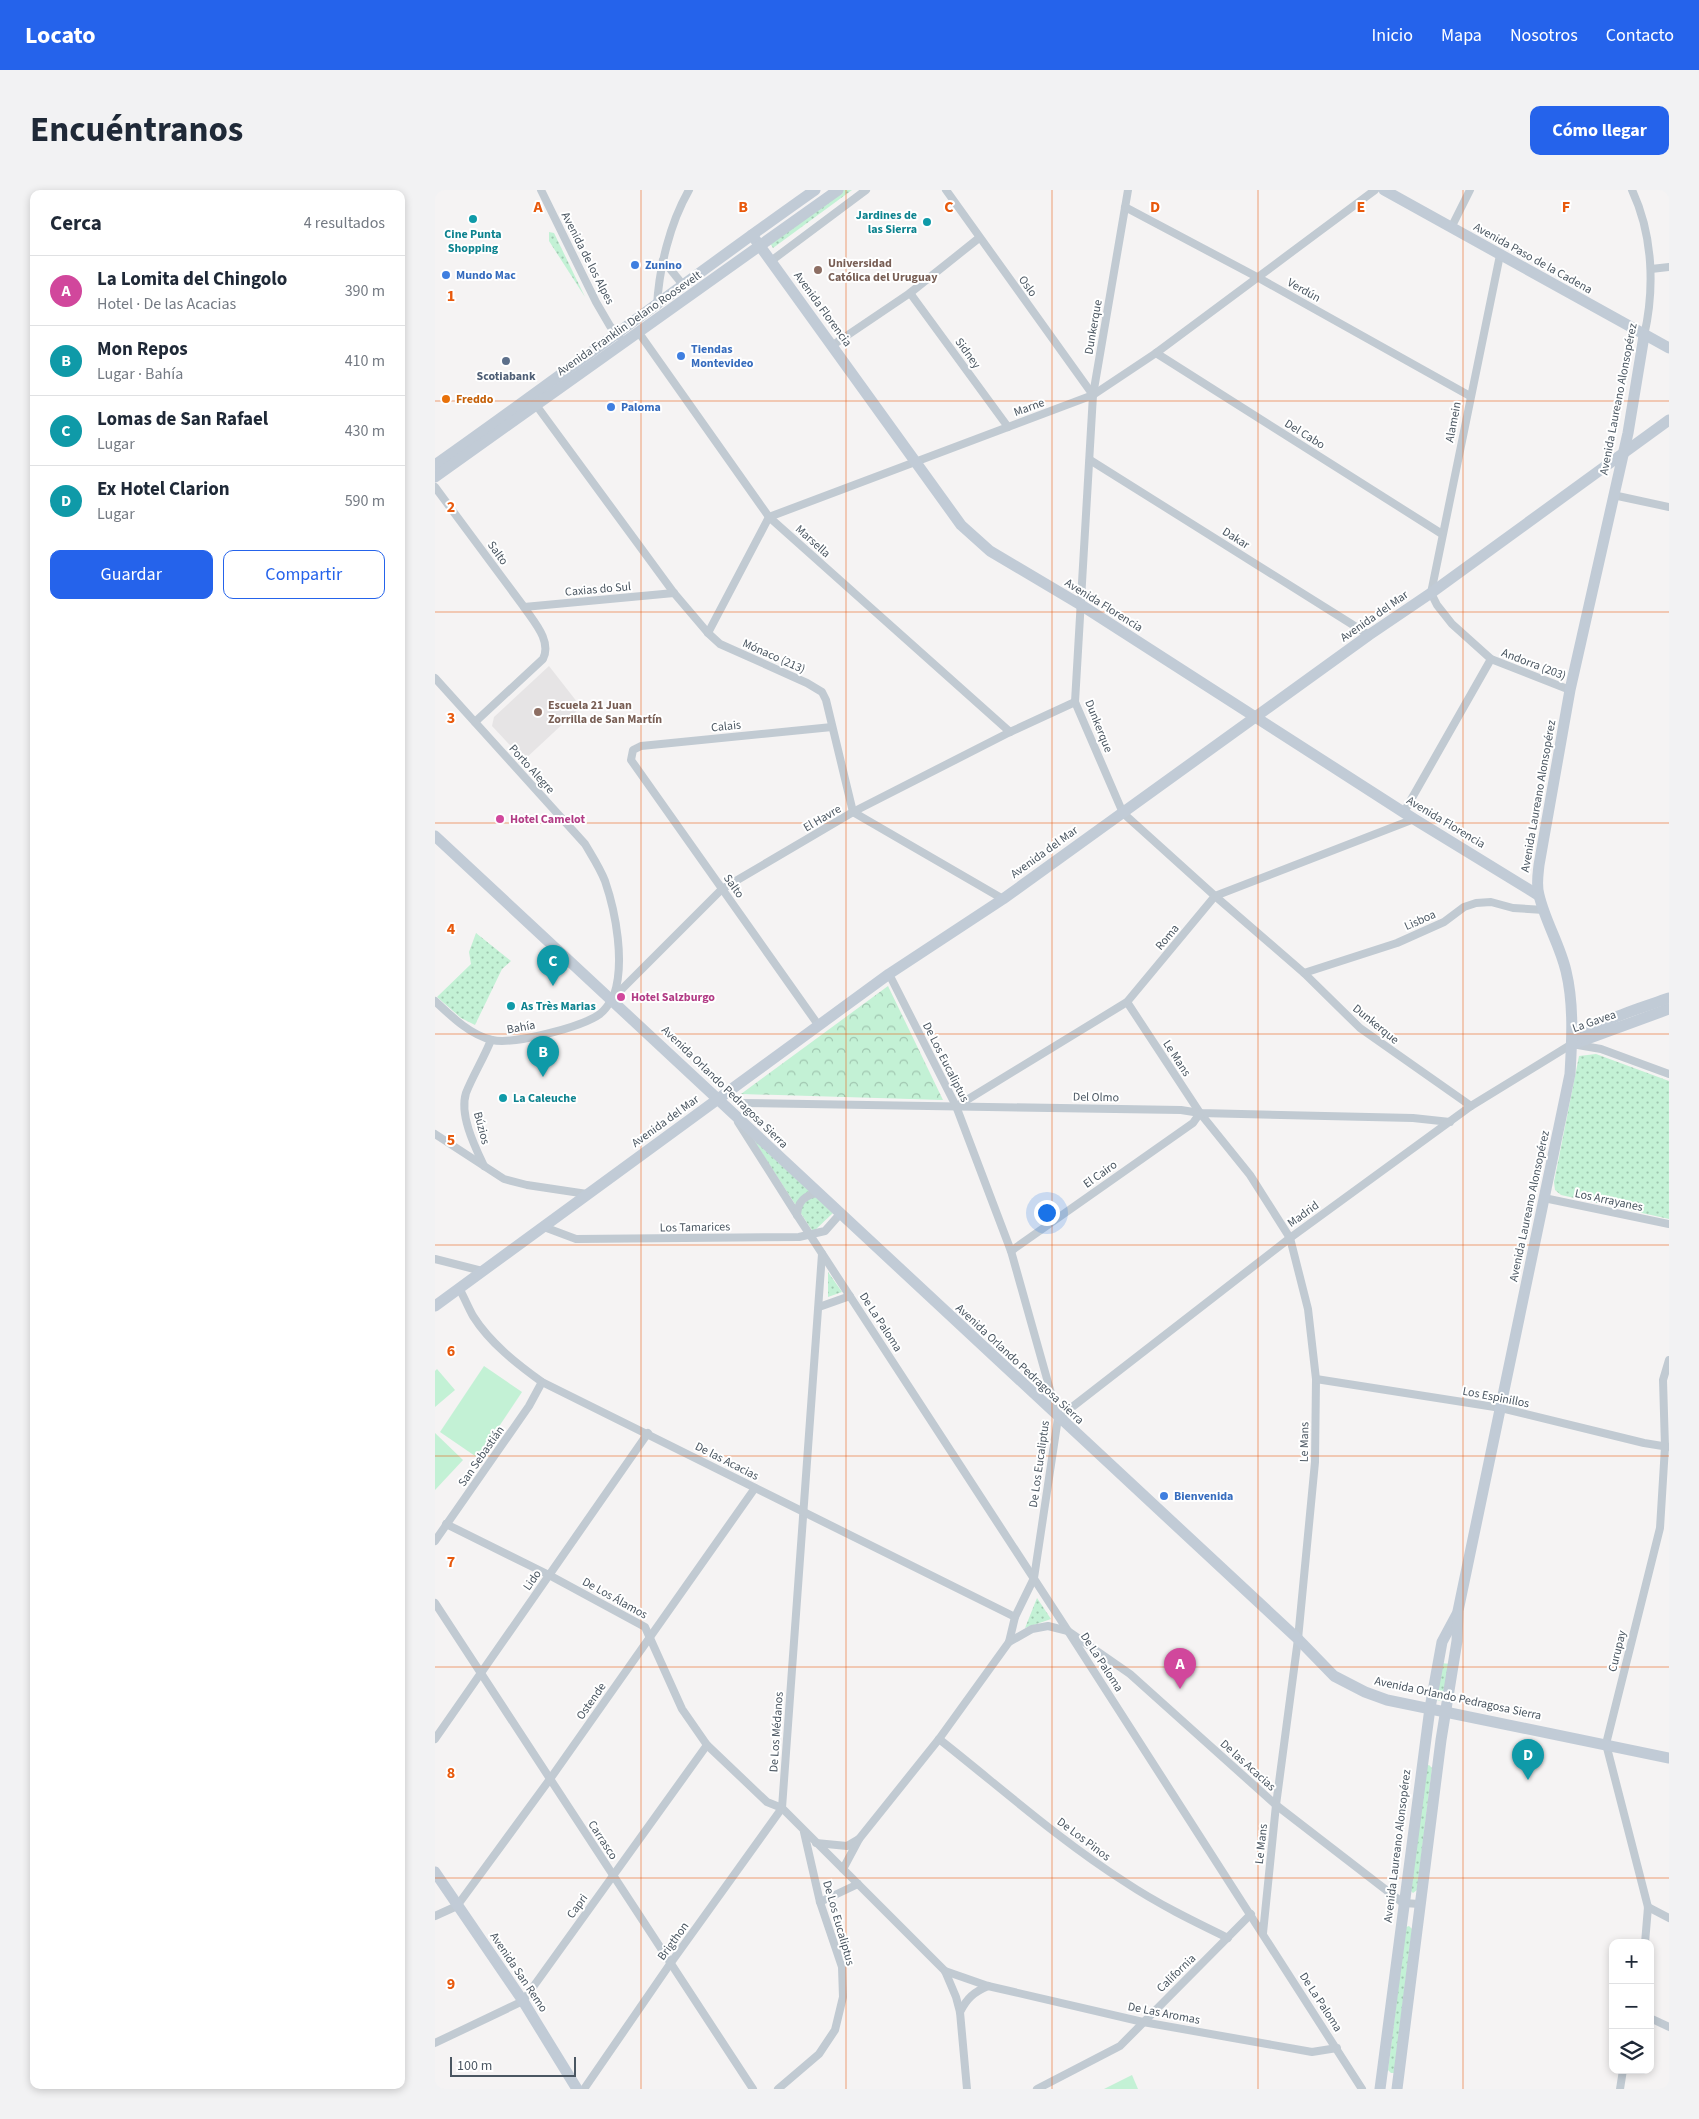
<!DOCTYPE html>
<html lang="es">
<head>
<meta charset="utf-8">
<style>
  :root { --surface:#fff; --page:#f2f2f3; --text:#1f2937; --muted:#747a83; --line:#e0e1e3; --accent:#2563eb }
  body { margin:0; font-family:"Source Sans 3",sans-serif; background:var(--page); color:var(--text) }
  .controls { position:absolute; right:15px; bottom:15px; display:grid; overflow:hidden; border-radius:10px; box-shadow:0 2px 8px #0003 }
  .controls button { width:45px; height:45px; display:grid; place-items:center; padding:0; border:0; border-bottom:1px solid var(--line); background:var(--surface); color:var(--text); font:25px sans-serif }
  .scale { position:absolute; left:15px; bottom:12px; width:126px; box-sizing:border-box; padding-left:5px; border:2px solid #4a5661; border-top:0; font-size:14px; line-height:18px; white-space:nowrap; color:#4a5661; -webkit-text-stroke:4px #fff; paint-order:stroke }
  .you { position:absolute; left:611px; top:1022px; width:18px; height:18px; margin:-12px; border:4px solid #fff; border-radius:50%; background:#1a73e8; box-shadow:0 0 0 8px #1a73e833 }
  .badge { display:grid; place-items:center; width:32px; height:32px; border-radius:50%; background:var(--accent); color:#fff; font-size:16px; font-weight:700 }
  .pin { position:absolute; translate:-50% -41px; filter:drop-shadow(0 1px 2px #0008) }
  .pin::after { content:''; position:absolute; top:26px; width:18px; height:15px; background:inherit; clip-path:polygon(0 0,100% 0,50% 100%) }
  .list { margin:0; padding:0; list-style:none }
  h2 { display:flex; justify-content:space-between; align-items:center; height:65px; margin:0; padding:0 20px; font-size:21px }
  h2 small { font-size:16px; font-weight:400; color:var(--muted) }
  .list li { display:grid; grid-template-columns:32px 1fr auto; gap:15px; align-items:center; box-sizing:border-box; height:70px; padding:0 20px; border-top:1px solid var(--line) }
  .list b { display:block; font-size:19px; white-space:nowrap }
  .list p { margin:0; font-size:16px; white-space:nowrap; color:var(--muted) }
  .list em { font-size:16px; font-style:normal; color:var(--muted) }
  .actions { display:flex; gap:10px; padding:15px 20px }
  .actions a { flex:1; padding:11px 0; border:1px solid var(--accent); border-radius:10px; text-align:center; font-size:18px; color:var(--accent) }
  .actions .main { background:var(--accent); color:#fff }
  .icon { flex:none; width:28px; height:28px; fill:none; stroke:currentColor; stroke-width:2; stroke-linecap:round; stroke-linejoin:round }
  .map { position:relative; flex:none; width:1234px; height:1899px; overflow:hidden; border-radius:10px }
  header { display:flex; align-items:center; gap:30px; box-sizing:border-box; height:70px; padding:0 25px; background:var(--accent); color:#fff }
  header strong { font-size:24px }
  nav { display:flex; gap:28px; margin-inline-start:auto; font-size:18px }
  .intro { display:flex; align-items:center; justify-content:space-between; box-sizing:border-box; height:120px; padding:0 30px }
  h1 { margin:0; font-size:35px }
  .button { padding:12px 22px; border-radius:10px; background:var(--accent); color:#fff; font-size:18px; font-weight:700 }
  main { display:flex; gap:30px; padding:0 30px }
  aside { flex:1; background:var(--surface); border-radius:10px; box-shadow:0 2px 8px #0003 }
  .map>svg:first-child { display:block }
  .education { fill:#e6e4e5 }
  .grass { fill:url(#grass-dots) }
  .forest { fill:url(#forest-crowns) }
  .garden { fill:#c3f1d5 }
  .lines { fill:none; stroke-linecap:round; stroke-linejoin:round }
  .street { stroke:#c1cad2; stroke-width:8 }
  .secondary { stroke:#c1cbd6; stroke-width:11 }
  .grid { fill:none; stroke:#e8590c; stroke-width:1; stroke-opacity:0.55 }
  .culture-dot { fill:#0f9aa8; stroke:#fff; stroke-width:2 }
  .shop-dot { fill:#3f7fe0; stroke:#fff; stroke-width:2 }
  .education-dot { fill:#8d6e63; stroke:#fff; stroke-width:2 }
  .service-dot { fill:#5c6f8a; stroke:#fff; stroke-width:2 }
  .food-dot { fill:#e8710a; stroke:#fff; stroke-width:2 }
  .hotel-dot { fill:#d1479c; stroke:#fff; stroke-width:2 }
  .labels { text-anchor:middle; stroke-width:4; stroke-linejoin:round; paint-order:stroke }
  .culture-label { font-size:12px; font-weight:bold; fill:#0d838f; stroke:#fff; text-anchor:start }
  .street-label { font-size:12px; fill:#4a5661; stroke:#fff }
  .education-label { font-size:12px; font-weight:bold; fill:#785e54; stroke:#fff; text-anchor:start }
  .shop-label { font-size:12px; font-weight:bold; fill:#366cbe; stroke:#fff; text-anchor:start }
  .service-label { font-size:12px; font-weight:bold; fill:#4e5e75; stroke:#fff }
  .food-label { font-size:12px; font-weight:bold; fill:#c56008; stroke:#fff; text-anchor:start }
  .hotel-label { font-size:12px; font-weight:bold; fill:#b23c85; stroke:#fff; text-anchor:start }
  .grid-label { font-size:16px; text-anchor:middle; font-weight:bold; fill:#e8590c; stroke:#fff; stroke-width:4; stroke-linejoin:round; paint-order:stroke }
</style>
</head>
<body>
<header>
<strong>Locato</strong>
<nav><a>Inicio</a><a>Mapa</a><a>Nosotros</a><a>Contacto</a></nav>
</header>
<div class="intro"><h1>Encuéntranos</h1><a class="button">Cómo llegar</a></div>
<main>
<aside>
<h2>Cerca<small>4 resultados</small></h2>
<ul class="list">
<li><span class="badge" style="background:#d1479c">A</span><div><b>La Lomita del Chingolo</b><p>Hotel · De las Acacias</p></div><em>390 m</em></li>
<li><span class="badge" style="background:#0f9aa8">B</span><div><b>Mon Repos</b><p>Lugar · Bahía</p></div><em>410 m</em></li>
<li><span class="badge" style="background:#0f9aa8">C</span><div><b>Lomas de San Rafael</b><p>Lugar</p></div><em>430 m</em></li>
<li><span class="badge" style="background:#0f9aa8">D</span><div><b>Ex Hotel Clarion</b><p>Lugar</p></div><em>590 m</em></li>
</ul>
<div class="actions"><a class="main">Guardar</a><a>Compartir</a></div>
</aside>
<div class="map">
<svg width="1234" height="1899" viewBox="0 0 1234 1899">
  <defs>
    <pattern id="grass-dots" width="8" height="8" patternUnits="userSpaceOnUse" patternTransform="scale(1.25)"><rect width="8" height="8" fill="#c3f1d5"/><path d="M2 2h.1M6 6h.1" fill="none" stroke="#a0c6b0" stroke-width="1.8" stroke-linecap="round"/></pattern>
    <pattern id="forest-crowns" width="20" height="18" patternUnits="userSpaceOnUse" patternTransform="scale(1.25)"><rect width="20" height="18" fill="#c3f1d5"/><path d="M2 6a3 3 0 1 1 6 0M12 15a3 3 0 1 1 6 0" fill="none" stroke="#a0c6b0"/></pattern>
  </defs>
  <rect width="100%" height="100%" fill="#f5f3f3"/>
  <polygon class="education" points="114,476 146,517 89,570 57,536 59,527"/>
  <g class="grass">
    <polygon points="408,0 417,0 338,58 335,53"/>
    <polygon points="114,42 119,43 150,107 114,51"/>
    <polygon points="41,743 76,771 67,779 40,835 26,828 2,807 36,774 34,762"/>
    <polygon points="1161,864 1234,891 1234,1029 1126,1005 1120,1000 1119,992 1144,866"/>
    <polygon points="318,949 398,1023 378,1042"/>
    <polygon points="393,1082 407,1102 393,1107"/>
    <polygon points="602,1408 616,1429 590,1438"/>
    <polygon points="1007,1473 1014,1474 1008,1511 1001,1510"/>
    <polygon points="994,1575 997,1578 982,1700 978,1703 976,1701 991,1576"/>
    <polygon points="974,1736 977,1739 959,1883 956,1883 953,1880 971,1737"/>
  </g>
  <polygon class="forest" points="453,796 508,910 306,904"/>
  <g class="garden">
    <polygon points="49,1176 87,1202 43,1268 5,1242"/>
    <polygon points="2,1179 20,1200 0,1217 0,1181"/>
    <polygon points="0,1243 28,1270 0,1300"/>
    <polygon points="697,1885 703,1899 669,1899"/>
  </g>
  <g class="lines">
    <g class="street">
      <polyline points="106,0 161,112 175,136 184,146"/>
      <polyline points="511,0 658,205"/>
      <polyline points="693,0 658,205 640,512 688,623 780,706 869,783 925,838 1036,916"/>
      <path d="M 1197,0 C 1218,45 1220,98 1209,146"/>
      <polyline points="690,17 822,87 1035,206"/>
      <polyline points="1016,38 1035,0"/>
      <polyline points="1065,65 996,403 1002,415 1017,434 1056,469 1135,500"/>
      <polyline points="228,70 248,95"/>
      <polyline points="336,71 431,0"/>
      <polyline points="1216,79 1234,77"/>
      <polyline points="475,103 573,237"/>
      <path d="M 222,116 C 224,78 235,33 254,0"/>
      <polyline points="204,143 334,327 575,542"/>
      <polyline points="398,155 475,103 544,48"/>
      <polyline points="721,163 1007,344"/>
      <polyline points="101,215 239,403 273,443 285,454 372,493 387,502 391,510 418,622 568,709"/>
      <polyline points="655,270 934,445"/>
      <path d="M 0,297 L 89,417 C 99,432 117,451 108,469 L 40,532"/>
      <polyline points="1178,305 1234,317"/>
      <polyline points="89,417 239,403"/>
      <polyline points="273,443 334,327 658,205 721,163 940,0"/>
      <path d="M 0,488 L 150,654 C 157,666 165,678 170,691 C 181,723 190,773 179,805"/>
      <polyline points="969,622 1056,469"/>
      <polyline points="869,783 962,753 1009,732 1029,717 1041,713 1056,712 1078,718 1109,720"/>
      <path d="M 0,811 C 16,826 35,845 57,850 C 78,855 147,837 165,824 C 170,820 174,814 177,809 L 287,699 L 418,622 L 575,542 L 640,512"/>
      <polyline points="692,812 765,923 815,985 855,1048 873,1119 881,1189 880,1272 863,1449 841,1615 828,1743"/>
      <polyline points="384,836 196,570 198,560 206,556 397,537"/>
      <polyline points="306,913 746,920 765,923 978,928 1015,932"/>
      <polyline points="522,916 692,812 780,706 979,629"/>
      <polyline points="303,932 362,1025 633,1441 927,1899"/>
      <polyline points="0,944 69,989 92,995 152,1004"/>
      <path d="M 49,976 C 40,957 24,925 31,903 C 38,885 49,868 56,850"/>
      <polyline points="1109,1008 1234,1034"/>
      <path d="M 362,1025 C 363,1012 369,1005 383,1003"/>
      <polyline points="109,1037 141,1049 364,1047 390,1041 405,1024"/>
      <polyline points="576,1061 758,933 765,923"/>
      <polyline points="387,1064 347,1618 510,1781 521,1807 525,1822 532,1899"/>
      <polyline points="0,1069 47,1081"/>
      <path d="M 24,1098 C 29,1107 33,1117 38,1126 C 55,1153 82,1174 107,1192 L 580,1427"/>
      <polyline points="384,1117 415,1106"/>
      <polyline points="881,1189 1066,1218 1209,1253 1234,1257"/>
      <polyline points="623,1228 855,1048 1036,916 1137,854 1166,859 1234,884"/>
      <polyline points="11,1334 114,1385 210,1437 247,1519 272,1555 332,1612 347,1618 235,1774 149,1899"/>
      <polyline points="0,1351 94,1216 107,1192"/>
      <polyline points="0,1413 318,1899"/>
      <polyline points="574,1452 597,1439 613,1436 633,1441 695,1484 841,1615 968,1713 985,1714"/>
      <polyline points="0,1549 213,1243"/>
      <path d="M 504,1549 C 565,1597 624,1650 690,1692 C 723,1714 758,1731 793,1748"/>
      <polyline points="381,1653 412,1656 424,1649"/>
      <polyline points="408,1679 424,1649 504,1549 574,1452 580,1427 599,1388 623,1228 576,1061 521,916 454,784"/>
      <polyline points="385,1712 423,1694"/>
      <polyline points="1213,1717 1234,1728"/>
      <polyline points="0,1726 22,1716 115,1589 320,1298"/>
      <polyline points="1210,1753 1213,1717 1171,1554 1225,1338 1230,1257 1228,1190 1234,1170"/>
      <polyline points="510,1781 553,1796 708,1832 877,1862 902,1858"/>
      <path d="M 525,1822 C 532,1808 539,1802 553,1796"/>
      <polyline points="1215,1828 1234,1837"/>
      <polyline points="0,1853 88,1811 272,1555"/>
      <polyline points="343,1899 384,1864 400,1840 408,1807 407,1777 385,1712 369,1642"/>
      <polyline points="602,1899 685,1856 816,1724"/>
      <polyline points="1185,1899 1188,1880"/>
    </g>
    <g class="secondary">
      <polyline points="949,0 1234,158"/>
      <polyline points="317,45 526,335 555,361 646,415 979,629 1103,705"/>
      <path d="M 0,275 C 128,185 252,90 380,0"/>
      <polyline points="0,287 403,0"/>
      <path d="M 0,646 C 289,912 574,1183 863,1449 L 899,1486 L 930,1502 L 952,1510 L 1234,1568"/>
      <polyline points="1141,853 1234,819"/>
      <path d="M 1137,854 C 1164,829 1200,820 1234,808"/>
      <polyline points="0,1116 454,784 568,709 934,445 996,403 1234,230"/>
      <polyline points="0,1682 88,1811 142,1899"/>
      <polyline points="945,1899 995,1518 1007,1452 1022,1424"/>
      <path d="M 962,1899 L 1006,1550 L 1022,1451 L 1023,1421 L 1135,884 C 1137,850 1139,814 1131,781 C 1125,755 1110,731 1104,705 C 1101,695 1103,685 1104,675 L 1135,500 L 1193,243 L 1209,146"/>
    </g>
  </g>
  <path class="grid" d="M 206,0 L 206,1899M 411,0 L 411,1899M 617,0 L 617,1899M 823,0 L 823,1899M 1028,0 L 1028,1899M 0,211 L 1234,211M 0,422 L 1234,422M 0,633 L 1234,633M 0,844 L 1234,844M 0,1055 L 1234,1055M 0,1266 L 1234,1266M 0,1477 L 1234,1477M 0,1688 L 1234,1688"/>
  <g class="culture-dot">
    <circle cx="38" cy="29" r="5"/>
    <circle cx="492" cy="32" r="5"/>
    <circle cx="76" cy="816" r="5"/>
    <circle cx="68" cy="908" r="5"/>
  </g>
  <g class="shop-dot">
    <circle cx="200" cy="75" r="5"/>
    <circle cx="11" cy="85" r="5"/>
    <circle cx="246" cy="166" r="5"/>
    <circle cx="176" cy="217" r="5"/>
    <circle cx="729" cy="1306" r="5"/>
  </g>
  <g class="education-dot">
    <circle cx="383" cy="80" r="5"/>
    <circle cx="103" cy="522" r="5"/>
  </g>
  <circle class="service-dot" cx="71" cy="171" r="5"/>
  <circle class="food-dot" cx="11" cy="209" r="5"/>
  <g class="hotel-dot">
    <circle cx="65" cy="629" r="5"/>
    <circle cx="186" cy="807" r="5"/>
  </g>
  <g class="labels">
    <g class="culture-label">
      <text x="482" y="29" text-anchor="end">Jardines de<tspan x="482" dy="14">las Sierra</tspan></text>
      <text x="38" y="48" text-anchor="middle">Cine Punta<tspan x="38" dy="14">Shopping</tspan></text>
      <text x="86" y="820">As Très Marias</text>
      <text x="78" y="912">La Caleuche</text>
    </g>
    <g class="street-label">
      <text transform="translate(153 68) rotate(63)" y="4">Avenida de los Alpes</text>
      <text transform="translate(1098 68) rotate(29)" y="4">Avenida Paso de la Cadena</text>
      <text transform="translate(593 96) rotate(54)" y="4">Oslo</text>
      <text transform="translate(869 100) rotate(29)" y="4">Verdún</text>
      <text transform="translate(388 119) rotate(54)" y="4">Avenida Florencia</text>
      <text transform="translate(194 133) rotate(-35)" y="4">Avenida Franklin Delano Roosevelt</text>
      <text transform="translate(658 137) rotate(-80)" y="4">Dunkerque</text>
      <text transform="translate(533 163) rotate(54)" y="4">Sidney</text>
      <text transform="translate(1183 209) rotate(-79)" y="4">Avenida Laureano Alonsopérez</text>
      <text transform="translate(594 217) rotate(-20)" y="4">Marne</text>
      <text transform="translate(1018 232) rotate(-79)" y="4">Alamein</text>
      <text transform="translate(870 244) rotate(32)" y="4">Del Cabo</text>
      <text transform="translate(801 348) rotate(32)" y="4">Dakar</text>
      <text transform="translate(378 351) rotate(42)" y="4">Marsella</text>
      <text transform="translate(63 363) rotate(54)" y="4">Salto</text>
      <text transform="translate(163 399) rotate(-5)" y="4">Caxias do Sul</text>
      <text transform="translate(669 415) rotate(32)" y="4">Avenida Florencia</text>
      <text transform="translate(939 426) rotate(-35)" y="4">Avenida del Mar</text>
      <text transform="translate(339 466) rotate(24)" y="4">Mónaco (213)</text>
      <text transform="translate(1099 474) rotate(21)" y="4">Andorra (203)</text>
      <text transform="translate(291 536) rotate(-6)" y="4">Calais</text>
      <text transform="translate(664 536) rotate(68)" y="4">Dunkerque</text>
      <text transform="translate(97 579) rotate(48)" y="4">Porto Alegre</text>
      <text transform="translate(1103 606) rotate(-80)" y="4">Avenida Laureano Alonsopérez</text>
      <text transform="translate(387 628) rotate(-30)" y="4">El Havre</text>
      <text transform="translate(1011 632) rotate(31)" y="4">Avenida Florencia</text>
      <text transform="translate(609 662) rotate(-36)" y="4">Avenida del Mar</text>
      <text transform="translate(299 696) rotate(55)" y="4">Salto</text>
      <text transform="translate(985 730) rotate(-24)" y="4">Lisboa</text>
      <text transform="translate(732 747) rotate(-50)" y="4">Roma</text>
      <text transform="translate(1159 831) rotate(-19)" y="4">La Gavea</text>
      <text transform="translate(941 834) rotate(39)" y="4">Dunkerque</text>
      <text transform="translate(86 837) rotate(-10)" y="4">Bahía</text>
      <text transform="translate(742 868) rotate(57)" y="4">Le Mans</text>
      <text transform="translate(511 872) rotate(63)" y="4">De Los Eucaliptus</text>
      <text transform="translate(290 897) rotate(44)" y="4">Avenida Orlando Pedragosa Sierra</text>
      <text transform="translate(661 907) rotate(1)" y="4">Del Olmo</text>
      <text transform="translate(230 931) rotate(-36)" y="4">Avenida del Mar</text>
      <text transform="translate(47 938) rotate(75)" y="4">Búzios</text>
      <text transform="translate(665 984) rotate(-35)" y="4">El Cairo</text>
      <text transform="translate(1174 1010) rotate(12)" y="4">Los Arrayanes</text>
      <text transform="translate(1094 1016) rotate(-78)" y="4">Avenida Laureano Alonsopérez</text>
      <text transform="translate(868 1024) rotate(-36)" y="4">Madrid</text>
      <text transform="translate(260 1037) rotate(-1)" y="4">Los Tamarices</text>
      <text transform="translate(446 1132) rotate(57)" y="4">De La Paloma</text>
      <text transform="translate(585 1174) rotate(43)" y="4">Avenida Orlando Pedragosa Sierra</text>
      <text transform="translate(1061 1207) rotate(11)" y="4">Los Espinillos</text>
      <text transform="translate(869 1252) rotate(-89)" y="4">Le Mans</text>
      <text transform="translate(46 1266) rotate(-55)" y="4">San Sebastián</text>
      <text transform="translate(292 1271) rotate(27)" y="4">De las Acacias</text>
      <text transform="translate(604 1274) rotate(-82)" y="4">De Los Eucaliptus</text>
      <text transform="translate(97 1390) rotate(-55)" y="4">Lido</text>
      <text transform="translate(180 1408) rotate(29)" y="4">De Los Álamos</text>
      <text transform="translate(1182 1461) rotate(-76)" y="4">Curupay</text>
      <text transform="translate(667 1472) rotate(57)" y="4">De La Paloma</text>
      <text transform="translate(1023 1508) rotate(12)" y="4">Avenida Orlando Pedragosa Sierra</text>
      <text transform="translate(156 1511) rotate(-55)" y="4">Ostende</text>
      <text transform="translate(341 1542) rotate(-86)" y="4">De Los Médanos</text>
      <text transform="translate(813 1575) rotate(42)" y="4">De las Acacias</text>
      <text transform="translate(649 1649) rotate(37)" y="4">De Los Pinos</text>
      <text transform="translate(168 1650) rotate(57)" y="4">Carrasco</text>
      <text transform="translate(826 1654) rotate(-84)" y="4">Le Mans</text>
      <text transform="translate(962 1656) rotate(-83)" y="4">Avenida Laureano Alonsopérez</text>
      <text transform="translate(142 1716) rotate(-54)" y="4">Capri</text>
      <text transform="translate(404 1733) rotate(74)" y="4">De Los Eucaliptus</text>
      <text transform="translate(238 1751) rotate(-54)" y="4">Brigthon</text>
      <text transform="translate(84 1782) rotate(56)" y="4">Avenida San Remo</text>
      <text transform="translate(741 1783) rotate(-44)" y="4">California</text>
      <text transform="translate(886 1812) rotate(57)" y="4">De La Paloma</text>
      <text transform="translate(729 1823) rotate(11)" y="4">De Las Aromas</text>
    </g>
    <g class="education-label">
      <text x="393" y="77">Universidad<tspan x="393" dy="14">Católica del Uruguay</tspan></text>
      <text x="113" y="519">Escuela 21 Juan<tspan x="113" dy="14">Zorrilla de San Martín</tspan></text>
    </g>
    <g class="shop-label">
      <text x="210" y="79">Zunino</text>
      <text x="21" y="89">Mundo Mac</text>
      <text x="256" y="163">Tiendas<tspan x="256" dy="14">Montevideo</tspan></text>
      <text x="186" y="221">Paloma</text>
      <text x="739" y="1310">Bienvenida</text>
    </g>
    <g class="service-label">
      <text x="71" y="190">Scotiabank</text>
    </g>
    <g class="food-label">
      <text x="21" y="213">Freddo</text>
    </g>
    <g class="hotel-label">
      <text x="75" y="633">Hotel Camelot</text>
      <text x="196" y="811">Hotel Salzburgo</text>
    </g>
  </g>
  <g class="grid-label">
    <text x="103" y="22">A</text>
    <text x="308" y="22">B</text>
    <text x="514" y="22">C</text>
    <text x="720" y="22">D</text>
    <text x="926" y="22">E</text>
    <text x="1131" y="22">F</text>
    <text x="16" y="111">1</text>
    <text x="16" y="322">2</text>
    <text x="16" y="533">3</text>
    <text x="16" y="744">4</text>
    <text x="16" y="955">5</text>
    <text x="16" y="1166">6</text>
    <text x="16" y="1377">7</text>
    <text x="16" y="1588">8</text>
    <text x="16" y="1799">9</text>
  </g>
</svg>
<div class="controls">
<button>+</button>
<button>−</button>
<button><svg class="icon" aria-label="layers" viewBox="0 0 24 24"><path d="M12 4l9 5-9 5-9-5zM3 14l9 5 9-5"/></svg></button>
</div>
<div class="scale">100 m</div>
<div class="you"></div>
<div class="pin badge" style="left:745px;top:1499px;background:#d1479c">A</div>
<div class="pin badge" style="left:108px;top:887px;background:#0f9aa8">B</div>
<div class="pin badge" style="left:118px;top:796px;background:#0f9aa8">C</div>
<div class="pin badge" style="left:1093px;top:1590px;background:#0f9aa8">D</div>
</div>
</main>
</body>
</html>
